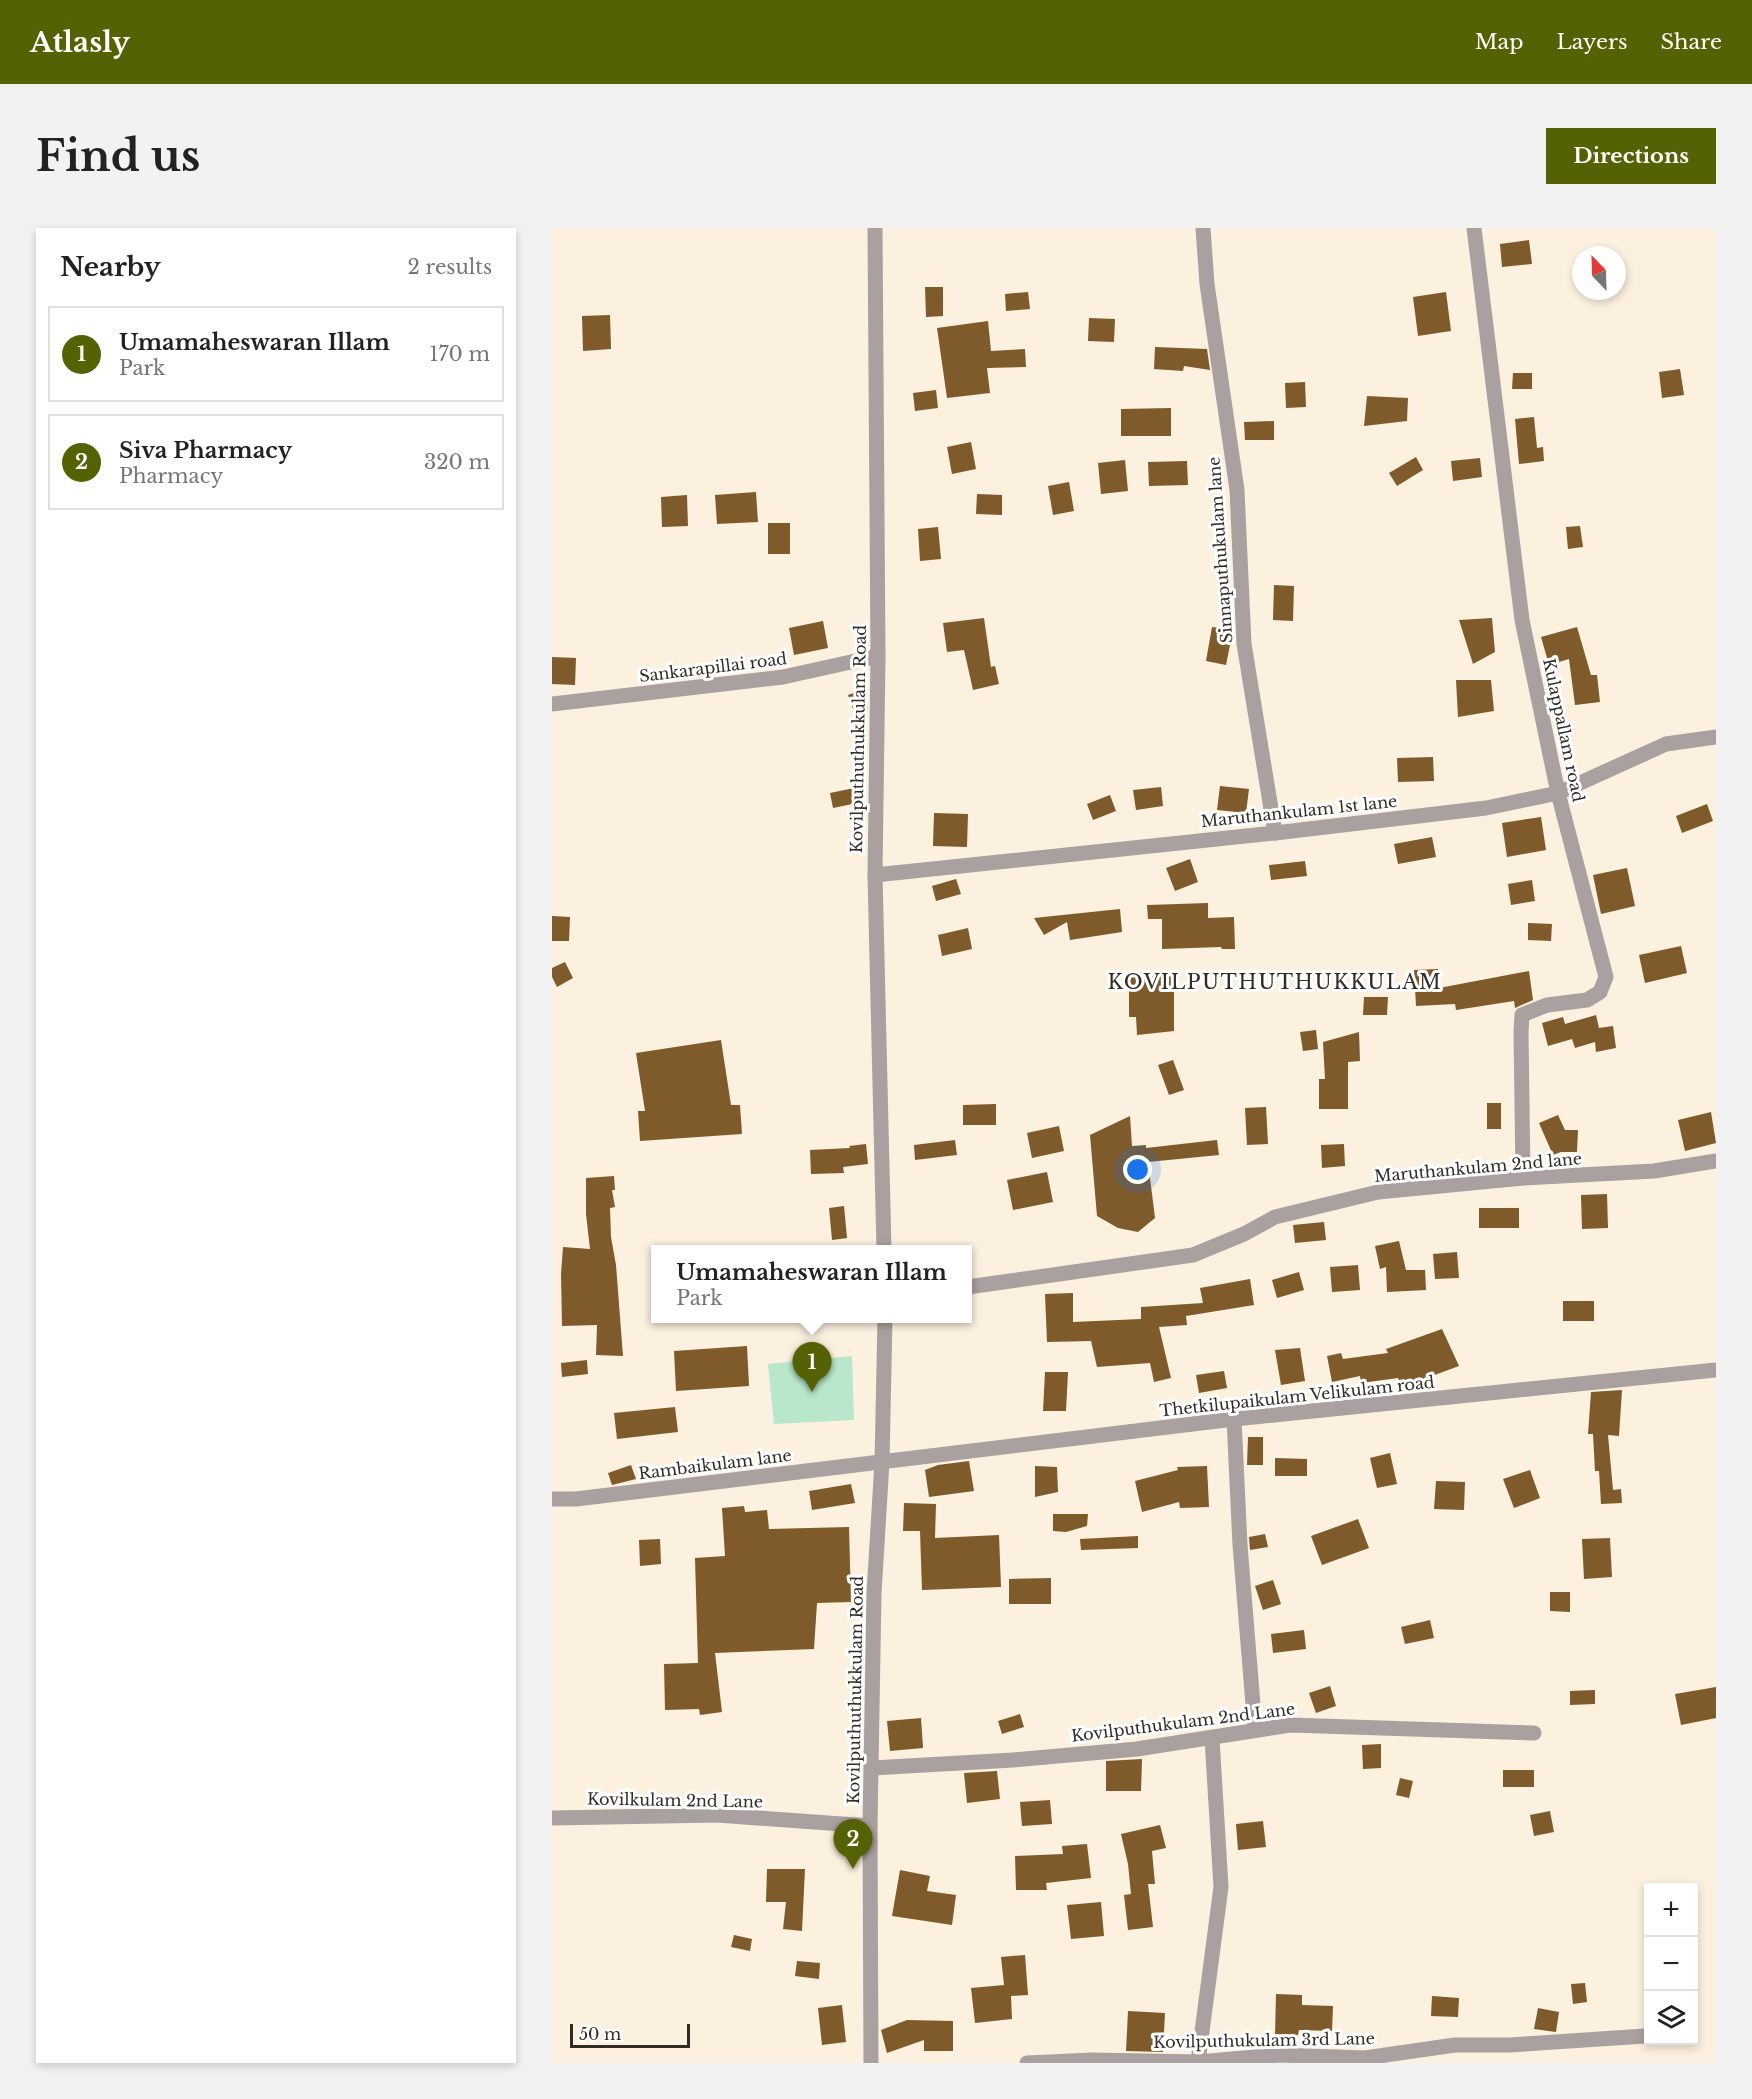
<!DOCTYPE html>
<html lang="en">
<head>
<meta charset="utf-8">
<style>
  :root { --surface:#fff; --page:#f2f2f2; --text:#222; --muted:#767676; --line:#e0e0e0; --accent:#556204 }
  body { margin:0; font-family:"Libre Baskerville",serif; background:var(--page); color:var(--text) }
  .controls { position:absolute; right:18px; bottom:18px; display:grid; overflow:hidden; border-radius:0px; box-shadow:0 3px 9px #0003 }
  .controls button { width:54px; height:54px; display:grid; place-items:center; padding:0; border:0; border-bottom:2px solid var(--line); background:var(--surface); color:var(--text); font:30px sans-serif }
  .compass { position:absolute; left:1020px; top:18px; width:54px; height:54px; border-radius:50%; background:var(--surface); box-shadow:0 3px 9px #0003; rotate:337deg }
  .scale { position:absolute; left:18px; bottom:15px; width:120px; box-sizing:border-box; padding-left:6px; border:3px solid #302b25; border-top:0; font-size:16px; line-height:21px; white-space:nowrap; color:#302b25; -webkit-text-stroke:4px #fff; paint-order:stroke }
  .you { position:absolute; left:586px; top:942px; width:21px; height:21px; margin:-15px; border:4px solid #fff; border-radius:50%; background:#1a73e8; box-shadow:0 0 0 9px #1a73e833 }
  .badge { display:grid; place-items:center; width:39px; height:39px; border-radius:50%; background:var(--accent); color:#fff; font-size:20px; font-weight:700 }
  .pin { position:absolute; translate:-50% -50px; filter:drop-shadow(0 2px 3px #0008) }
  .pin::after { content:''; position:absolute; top:32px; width:21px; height:18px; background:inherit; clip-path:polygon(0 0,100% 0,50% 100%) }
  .popup { position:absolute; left:99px; top:1017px; width:321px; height:78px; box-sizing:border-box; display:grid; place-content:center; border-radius:0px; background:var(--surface); filter:drop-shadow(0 2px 4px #0005); font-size:20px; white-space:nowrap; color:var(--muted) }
  .popup b { font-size:22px; color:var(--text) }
  .popup::after { content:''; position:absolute; left:50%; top:100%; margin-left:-12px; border:12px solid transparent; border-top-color:var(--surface) }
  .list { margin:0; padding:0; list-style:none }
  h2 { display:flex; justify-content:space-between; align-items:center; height:78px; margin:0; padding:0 24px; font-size:26px }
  h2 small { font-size:20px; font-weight:400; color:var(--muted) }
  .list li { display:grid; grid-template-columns:39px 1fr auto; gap:18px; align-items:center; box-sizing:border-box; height:96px; margin:0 12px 12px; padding:0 12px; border:2px solid var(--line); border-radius:0px }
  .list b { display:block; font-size:22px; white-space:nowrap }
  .list p { margin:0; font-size:20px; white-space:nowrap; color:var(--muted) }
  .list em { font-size:20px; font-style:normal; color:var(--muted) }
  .icon { flex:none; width:33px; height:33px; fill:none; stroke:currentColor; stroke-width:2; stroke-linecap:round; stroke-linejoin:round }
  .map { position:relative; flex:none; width:1164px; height:1835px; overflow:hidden; border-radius:0px }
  header { display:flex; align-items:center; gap:36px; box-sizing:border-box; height:84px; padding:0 30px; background:var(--accent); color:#fff }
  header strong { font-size:28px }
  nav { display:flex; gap:33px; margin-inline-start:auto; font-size:21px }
  .intro { display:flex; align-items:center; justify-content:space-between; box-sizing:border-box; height:144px; padding:0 36px }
  h1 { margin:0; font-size:42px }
  .button { padding:15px 27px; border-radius:0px; background:var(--accent); color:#fff; font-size:21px; font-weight:700 }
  main { display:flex; gap:36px; padding:0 36px }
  aside { flex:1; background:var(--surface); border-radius:0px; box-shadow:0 3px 9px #0003 }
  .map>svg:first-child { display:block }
  .green { fill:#b8e7cb }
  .building { fill:#7f5a2a }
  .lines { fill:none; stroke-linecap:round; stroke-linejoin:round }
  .minor { stroke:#aaa09f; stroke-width:15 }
  .tertiary { stroke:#aaa09f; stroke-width:15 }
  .labels { text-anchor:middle; stroke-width:6; stroke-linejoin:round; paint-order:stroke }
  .street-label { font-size:16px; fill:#302b25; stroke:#fff }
  .quarter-label { font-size:20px; letter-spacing:1.5px; fill:#302b25; stroke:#fff }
</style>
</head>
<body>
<header>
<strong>Atlasly</strong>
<nav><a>Map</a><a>Layers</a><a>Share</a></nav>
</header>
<div class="intro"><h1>Find us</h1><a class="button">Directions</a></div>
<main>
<aside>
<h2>Nearby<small>2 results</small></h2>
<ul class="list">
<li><span class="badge">1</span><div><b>Umamaheswaran Illam</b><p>Park</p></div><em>170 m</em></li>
<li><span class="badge">2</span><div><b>Siva Pharmacy</b><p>Pharmacy</p></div><em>320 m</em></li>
</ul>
</aside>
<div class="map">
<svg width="1164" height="1835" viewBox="0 0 1164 1835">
  <rect width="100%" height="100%" fill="#fcf0df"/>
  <polygon class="green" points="300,1128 302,1192 222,1196 216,1136"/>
  <g class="building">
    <polygon points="977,12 980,36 950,39 948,16"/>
    <polygon points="373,59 391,59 391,88 374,89"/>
    <polygon points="476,64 478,81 454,83 453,66"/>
    <polygon points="894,64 899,103 866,108 861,69"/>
    <polygon points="58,87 59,121 31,123 30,88"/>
    <polygon points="537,90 563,91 562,114 536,113"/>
    <polygon points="436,93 439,123 473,121 474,139 435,140 438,165 395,170 385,100"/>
    <polygon points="603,119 655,121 658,142 632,138 631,143 602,141"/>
    <polygon points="1128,141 1132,167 1110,170 1107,144"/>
    <polygon points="961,145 980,145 980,161 960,161"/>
    <polygon points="753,154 754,179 734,180 733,155"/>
    <polygon points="384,162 386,180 363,183 361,165"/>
    <polygon points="815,168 856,170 855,193 812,198"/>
    <polygon points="619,180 619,208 569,208 569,181"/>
    <polygon points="982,189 985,220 991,219 992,233 967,236 963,191"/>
    <polygon points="722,193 722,212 693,212 692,194"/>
    <polygon points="419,214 424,241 400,246 395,219"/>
    <polygon points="864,229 871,242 845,258 837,245"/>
    <polygon points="928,230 930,249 901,253 899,233"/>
    <polygon points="573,232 576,263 549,266 546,235"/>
    <polygon points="635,233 636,257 597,258 596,234"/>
    <polygon points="517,254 522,283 501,287 496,258"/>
    <polygon points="204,264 206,294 165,296 163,267"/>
    <polygon points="425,266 450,267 450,287 424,286"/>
    <polygon points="135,267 136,298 110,299 109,269"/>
    <rect x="216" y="295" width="22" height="31"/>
    <polygon points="1028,298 1031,319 1016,321 1014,299"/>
    <polygon points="386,299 389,331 368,333 366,301"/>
    <polygon points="722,357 742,358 741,393 721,392"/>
    <polygon points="432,390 439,439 443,438 447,456 421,462 412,422 395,424 391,395"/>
    <polygon points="940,390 943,424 921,436 907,392"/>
    <polygon points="271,393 276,420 242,427 237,400"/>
    <polygon points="660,399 681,402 674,437 654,433"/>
    <polygon points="1025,399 1039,447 1045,447 1048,474 1023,477 1017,431 997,437 989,409"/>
    <polygon points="0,429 24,430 23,457 0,456"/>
    <polygon points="904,452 939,452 942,483 906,489"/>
    <polygon points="310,462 316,478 315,485 304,489 296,467"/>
    <polygon points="881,529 882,553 846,554 845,530"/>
    <polygon points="668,558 697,561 694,585 665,582"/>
    <polygon points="307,559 310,574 281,580 278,565"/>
    <polygon points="609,559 611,578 584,582 581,562"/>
    <polygon points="558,567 564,583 541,592 535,576"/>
    <polygon points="1155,576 1161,593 1130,605 1124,588"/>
    <polygon points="382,585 416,586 415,619 381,618"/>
    <polygon points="989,589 994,622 955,629 950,595"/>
    <polygon points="880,609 884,629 846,636 842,616"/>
    <polygon points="638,631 646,654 623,663 614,640"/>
    <polygon points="753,633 755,648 719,652 717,637"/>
    <polygon points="1075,640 1083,678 1049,686 1041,647"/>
    <polygon points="404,651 409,666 384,673 380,658"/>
    <polygon points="980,652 983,673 959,677 956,656"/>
    <polygon points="656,675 656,690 682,689 683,721 670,721 669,719 610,721 610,691 596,691 595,677"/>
    <polygon points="568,681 570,704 518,712 515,694 492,707 482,690"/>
    <polygon points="0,688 18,689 17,713 0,713"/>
    <polygon points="976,695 1000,696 999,713 976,712"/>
    <polygon points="416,700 420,721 390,728 386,707"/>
    <polygon points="1129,718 1135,745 1093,755 1087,727"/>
    <polygon points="13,734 21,750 5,759 0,749 0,740"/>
    <polygon points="886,741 887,760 977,743 981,772 963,780 962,773 904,782 903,776 864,778 862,742"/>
    <polygon points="577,744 622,744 622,803 585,807 584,789 577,789"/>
    <polygon points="812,769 836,769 835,787 811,787"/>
    <polygon points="1044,787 1047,800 1061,798 1064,820 1044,824 1043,814 1023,820 1020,811 996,818 990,795 1011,789 1013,796"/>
    <polygon points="764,802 766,821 751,823 748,804"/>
    <polygon points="807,804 808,833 796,834 796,881 767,881 767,851 773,851 771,814"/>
    <polygon points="169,812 179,877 188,877 190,906 88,913 86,883 93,883 84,825"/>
    <polygon points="621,832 632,862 617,867 606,837"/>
    <rect x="935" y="875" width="14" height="26"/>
    <polygon points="444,876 444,897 411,897 411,877"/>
    <polygon points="714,879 716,916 695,917 693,880"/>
    <polygon points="1159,884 1164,915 1133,923 1126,892"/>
    <polygon points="1006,887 1013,902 1026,902 1025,924 1009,924 1001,927 987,895"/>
    <polygon points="578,888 580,918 594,917 594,920 665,912 667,927 596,934 603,990 586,1004 566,1000 545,988 538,907"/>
    <polygon points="507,898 512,923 480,930 475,905"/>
    <polygon points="403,912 405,927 363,932 362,917"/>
    <polygon points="314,916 316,936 291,939 292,945 259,946 258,922 298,920 297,918"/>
    <polygon points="792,916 793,938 770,940 769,917"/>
    <polygon points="495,944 501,974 461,982 455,952"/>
    <polygon points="62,948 63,962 60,962 63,979 58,980 59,1009 64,1037 71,1128 44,1127 45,1097 10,1098 9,1046 11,1019 38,1021 34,986 34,950"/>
    <polygon points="1055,966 1056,1000 1030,1001 1029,967"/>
    <polygon points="292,978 295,1010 280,1012 277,980"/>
    <rect x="927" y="980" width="40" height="20"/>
    <polygon points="772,994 774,1012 743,1015 741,997"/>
    <polygon points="847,1013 854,1042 873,1042 874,1062 835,1064 834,1039 828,1041 823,1018"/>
    <polygon points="905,1024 907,1050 883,1051 881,1026"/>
    <polygon points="806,1037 808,1062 780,1064 778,1039"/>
    <polygon points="747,1044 752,1062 725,1070 720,1052"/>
    <polygon points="698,1051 702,1077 634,1088 635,1097 607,1099 619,1150 602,1154 598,1135 545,1139 539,1113 495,1114 493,1066 521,1065 521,1094 589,1091 589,1079 651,1075 648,1060"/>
    <rect x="1011" y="1073" width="31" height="20"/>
    <polygon points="890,1101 907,1138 850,1159 846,1150 809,1155 808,1148 780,1154 775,1128 789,1125 791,1131 836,1125 834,1121"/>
    <polygon points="195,1118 197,1158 124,1163 122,1123"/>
    <polygon points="748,1120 753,1153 729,1157 723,1122"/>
    <polygon points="35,1132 36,1146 10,1149 9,1135"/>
    <polygon points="672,1143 675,1160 647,1165 644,1147"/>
    <polygon points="493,1144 516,1144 514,1183 491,1183"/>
    <polygon points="1070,1162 1067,1208 1056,1207 1061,1262 1069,1261 1070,1275 1049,1276 1047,1243 1043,1243 1041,1206 1036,1206 1039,1164"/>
    <polygon points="123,1179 126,1204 65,1211 62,1185"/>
    <polygon points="696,1209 711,1209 711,1237 695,1237"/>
    <polygon points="838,1225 845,1256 825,1260 818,1230"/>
    <polygon points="723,1230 755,1231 755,1248 723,1248"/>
    <polygon points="417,1233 422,1263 377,1269 373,1242 386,1237"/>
    <polygon points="79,1237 84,1251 60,1257 56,1245"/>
    <polygon points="483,1238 505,1239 506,1264 483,1269"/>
    <polygon points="655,1238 657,1279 628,1280 627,1274 590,1284 583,1253 626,1242 625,1239"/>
    <polygon points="978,1242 988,1270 962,1280 951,1251"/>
    <polygon points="884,1253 913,1254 912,1282 882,1281"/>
    <polygon points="299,1256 303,1275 260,1282 257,1263"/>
    <polygon points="352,1275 384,1276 383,1310 447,1307 449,1359 370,1362 368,1303 351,1303"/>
    <polygon points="192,1278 193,1284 215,1282 217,1301 297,1299 299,1374 265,1375 262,1421 163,1425 170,1484 148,1487 147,1481 113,1482 112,1436 146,1435 143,1330 173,1328 170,1280"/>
    <polygon points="501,1286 536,1286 535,1298 514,1304 501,1303"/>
    <polygon points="806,1291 817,1320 770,1337 759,1308"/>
    <polygon points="713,1306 716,1319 698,1322 697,1309"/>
    <polygon points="586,1308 586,1320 529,1322 528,1311"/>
    <polygon points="1058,1310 1060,1349 1032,1351 1030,1311"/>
    <polygon points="108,1311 109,1336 88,1338 87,1312"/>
    <polygon points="499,1350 499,1376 457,1376 457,1351"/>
    <polygon points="721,1352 729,1376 711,1382 703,1358"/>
    <polygon points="998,1364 1018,1364 1018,1384 998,1383"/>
    <polygon points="878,1392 882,1410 853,1416 849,1399"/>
    <polygon points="752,1402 754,1421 721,1425 719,1406"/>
    <polygon points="778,1458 784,1478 764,1485 757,1465"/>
    <polygon points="1164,1459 1164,1490 1129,1497 1123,1466"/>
    <polygon points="1043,1462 1043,1476 1018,1477 1018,1463"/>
    <polygon points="468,1486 472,1499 450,1506 446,1493"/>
    <polygon points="369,1490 371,1520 338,1523 335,1493"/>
    <polygon points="829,1516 829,1540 811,1541 810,1517"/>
    <polygon points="590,1531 589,1563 554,1563 554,1533"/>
    <rect x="951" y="1542" width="31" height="17"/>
    <polygon points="445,1543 448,1571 415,1575 412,1545"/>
    <polygon points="848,1550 861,1553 857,1570 844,1567"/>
    <polygon points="498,1572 500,1596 470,1598 468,1574"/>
    <polygon points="998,1583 1002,1604 982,1608 978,1587"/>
    <polygon points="711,1593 714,1619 686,1622 684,1596"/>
    <polygon points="608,1597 614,1620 600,1623 603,1656 596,1656 601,1699 576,1702 572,1667 579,1666 576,1636 569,1606"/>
    <polygon points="535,1616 539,1650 494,1655 495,1662 464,1662 463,1628 511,1626 510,1618"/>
    <polygon points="215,1641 253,1641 250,1703 231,1701 234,1674 214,1674"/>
    <polygon points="348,1642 378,1648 375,1663 404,1667 400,1697 340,1688"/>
    <polygon points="549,1674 552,1708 519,1711 515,1677"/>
    <polygon points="182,1707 200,1711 198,1723 179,1719"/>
    <polygon points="473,1727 476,1767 459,1768 460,1791 423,1795 419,1760 452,1757 449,1729"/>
    <polygon points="245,1733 268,1735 267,1751 243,1748"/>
    <polygon points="1033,1755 1035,1774 1021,1776 1019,1756"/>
    <polygon points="724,1766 750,1767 750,1777 781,1778 780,1803 747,1802 746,1807 723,1806"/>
    <polygon points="880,1768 907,1770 906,1789 879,1788"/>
    <polygon points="290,1777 294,1814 270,1817 266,1780"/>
    <polygon points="986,1780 1007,1784 1004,1804 982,1801"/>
    <polygon points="576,1783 613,1785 611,1824 574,1823"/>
    <polygon points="355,1792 401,1793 401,1823 372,1823 372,1812 335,1825 329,1802"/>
  </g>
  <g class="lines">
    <g class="minor">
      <polyline points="651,0 655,56 685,262 692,416 723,605"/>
      <polyline points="922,0 970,392 1006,565 1054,749 1048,764 1035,772 995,777 970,787 969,804 971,950"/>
      <polyline points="0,476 231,449 326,428"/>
      <polyline points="323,647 723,605 934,580 1006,565 1114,516 1164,509"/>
      <polyline points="416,1059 641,1027 692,1006 723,989 826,964 971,950 1102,943 1164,933"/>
      <polyline points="682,1191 688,1317 703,1501"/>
      <polyline points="0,1271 24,1271 682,1191 1164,1142"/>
      <polyline points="320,1540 461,1532 585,1521 738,1497 982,1505"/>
      <polyline points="0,1590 165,1587 318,1598"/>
      <polyline points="646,1834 669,1659 660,1510"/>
      <polyline points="475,1835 541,1832 646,1834 726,1827 813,1830 903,1817 958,1817 1093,1808"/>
    </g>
    <g class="tertiary">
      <polyline points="323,0 326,428 323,647 332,1022"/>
      <polyline points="319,1835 318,1598 322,1365 330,1234 333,1090"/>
    </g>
  </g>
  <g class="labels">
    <g class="street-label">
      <text transform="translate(668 322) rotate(-94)" y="6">Sinnaputhukulam lane</text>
      <text transform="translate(161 439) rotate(-7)" y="6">Sankarapillai road</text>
      <text transform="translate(1012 502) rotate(78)" y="6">Kulappallam road</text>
      <text transform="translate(306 511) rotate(-89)" y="6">Kovilputhuthukkulam Road</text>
      <text transform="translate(747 583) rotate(-6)" y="6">Maruthankulam 1st lane</text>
      <text transform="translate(926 939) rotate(-5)" y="6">Maruthankulam 2nd lane</text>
      <text transform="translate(745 1168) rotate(-6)" y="6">Thetkilupaikulam Velikulam road</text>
      <text transform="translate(163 1236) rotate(-7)" y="6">Rambaikulam lane</text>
      <text transform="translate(303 1462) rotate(-89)" y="6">Kovilputhuthukkulam Road</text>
      <text transform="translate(631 1494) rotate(-7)" y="6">Kovilputhukulam 2nd Lane</text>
      <text transform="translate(123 1572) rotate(1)" y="6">Kovilkulam 2nd Lane</text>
      <text transform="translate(712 1812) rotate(-1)" y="6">Kovilputhukulam 3rd Lane</text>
    </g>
    <g class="quarter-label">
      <text x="723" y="761">KOVILPUTHUTHUKKULAM</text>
    </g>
  </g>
</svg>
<div class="controls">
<button>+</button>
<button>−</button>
<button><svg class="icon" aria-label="layers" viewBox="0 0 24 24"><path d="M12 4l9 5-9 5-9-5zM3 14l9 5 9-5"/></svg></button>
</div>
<svg class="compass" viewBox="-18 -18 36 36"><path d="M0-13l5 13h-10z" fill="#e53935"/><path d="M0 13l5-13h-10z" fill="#767676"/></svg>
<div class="scale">50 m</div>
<div class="you"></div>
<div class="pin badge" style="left:260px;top:1164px">1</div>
<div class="popup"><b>Umamaheswaran Illam</b>Park</div>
<div class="pin badge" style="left:301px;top:1641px">2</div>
</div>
</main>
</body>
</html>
